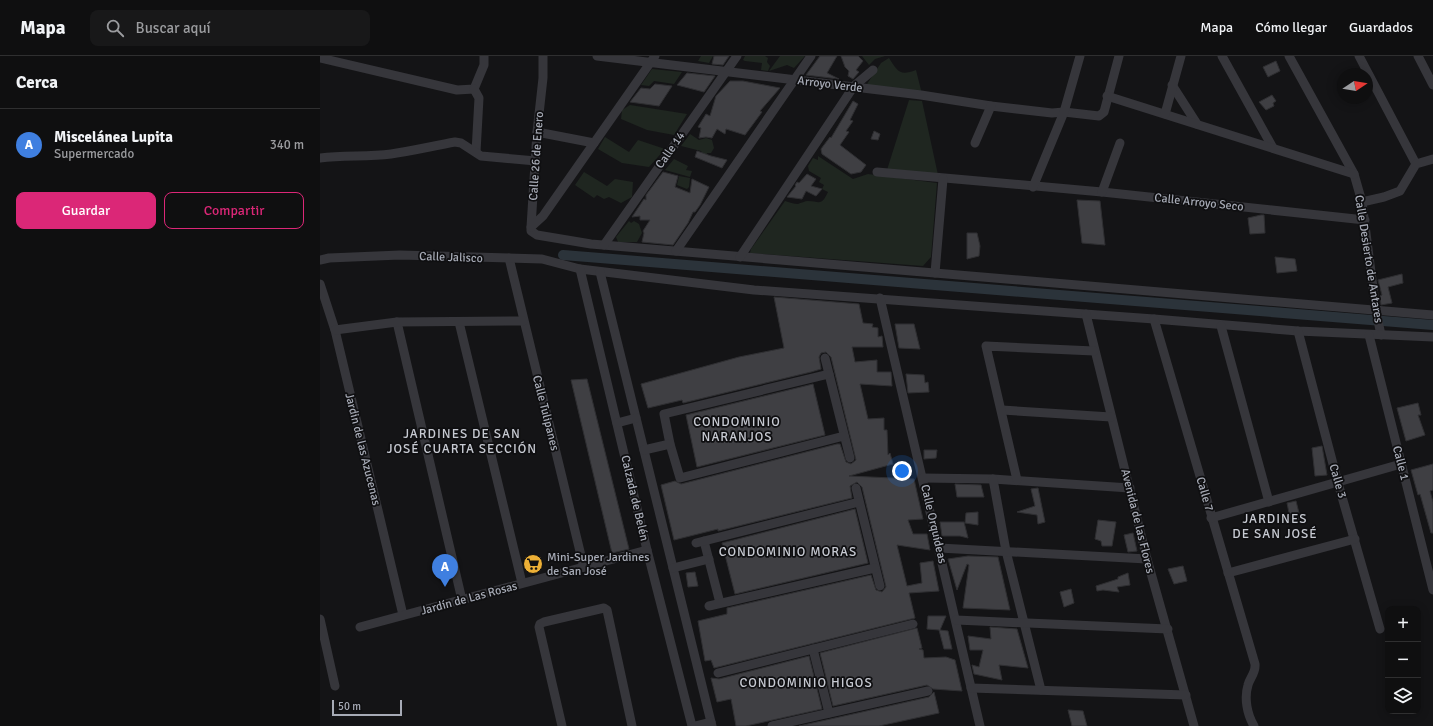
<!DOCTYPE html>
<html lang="es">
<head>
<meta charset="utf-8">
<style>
  :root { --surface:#0f0f10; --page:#181819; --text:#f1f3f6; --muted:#9b9c9f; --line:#2f2f30; --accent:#db2777 }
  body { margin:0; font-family:Signika,sans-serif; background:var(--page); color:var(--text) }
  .controls { position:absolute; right:12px; bottom:12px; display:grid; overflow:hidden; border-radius:8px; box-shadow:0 2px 10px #0003 }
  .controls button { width:36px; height:36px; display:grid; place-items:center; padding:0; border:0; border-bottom:1px solid var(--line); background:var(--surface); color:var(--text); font:20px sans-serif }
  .compass { position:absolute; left:1017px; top:12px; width:36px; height:36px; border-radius:50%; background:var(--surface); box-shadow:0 2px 10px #0003; rotate:78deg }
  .scale { position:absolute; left:12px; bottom:10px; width:70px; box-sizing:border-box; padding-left:4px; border:2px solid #a7abb6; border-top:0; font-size:11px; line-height:14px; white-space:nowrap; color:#a7abb6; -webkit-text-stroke:3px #0f0f11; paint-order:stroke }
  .you { position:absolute; left:582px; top:415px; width:14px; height:14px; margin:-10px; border:3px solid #fff; border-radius:50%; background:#1a73e8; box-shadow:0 0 0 6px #1a73e833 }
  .badge { display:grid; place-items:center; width:26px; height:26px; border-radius:50%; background:var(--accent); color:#fff; font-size:13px; font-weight:700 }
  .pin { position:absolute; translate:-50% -33px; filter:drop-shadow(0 1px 2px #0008) }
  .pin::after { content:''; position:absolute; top:21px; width:14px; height:12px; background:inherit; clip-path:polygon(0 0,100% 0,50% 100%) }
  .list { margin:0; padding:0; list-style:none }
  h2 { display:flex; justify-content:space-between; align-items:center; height:52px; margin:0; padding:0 16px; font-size:17px }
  h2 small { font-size:13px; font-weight:400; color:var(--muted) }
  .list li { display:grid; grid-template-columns:26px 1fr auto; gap:12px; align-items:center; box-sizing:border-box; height:72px; padding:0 16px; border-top:1px solid var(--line) }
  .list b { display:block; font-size:15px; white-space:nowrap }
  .list p { margin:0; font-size:13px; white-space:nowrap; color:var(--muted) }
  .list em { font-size:13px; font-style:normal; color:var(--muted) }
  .actions { display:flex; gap:8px; padding:12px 16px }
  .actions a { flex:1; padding:9px 0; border:1px solid var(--accent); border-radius:8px; text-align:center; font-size:14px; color:var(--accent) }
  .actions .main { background:var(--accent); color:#fff }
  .icon { flex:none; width:22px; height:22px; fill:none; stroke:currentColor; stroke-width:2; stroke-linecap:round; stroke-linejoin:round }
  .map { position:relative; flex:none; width:1113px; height:670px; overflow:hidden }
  header { display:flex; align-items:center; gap:24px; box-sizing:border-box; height:56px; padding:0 20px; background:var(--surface); border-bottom:1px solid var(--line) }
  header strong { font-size:19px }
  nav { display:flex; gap:22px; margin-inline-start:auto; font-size:14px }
  .search { width:280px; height:36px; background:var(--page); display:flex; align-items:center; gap:10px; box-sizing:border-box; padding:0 14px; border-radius:8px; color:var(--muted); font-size:15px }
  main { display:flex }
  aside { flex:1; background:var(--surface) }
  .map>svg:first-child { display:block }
  .green { fill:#1f2620 }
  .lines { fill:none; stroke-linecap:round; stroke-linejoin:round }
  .canal { stroke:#2b333a; stroke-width:10 }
  .building { fill:#3f3f43; stroke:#2f2f32 }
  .minor { stroke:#36363b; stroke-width:9 }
  .labels { text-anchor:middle; stroke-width:3.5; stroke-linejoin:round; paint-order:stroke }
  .street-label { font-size:12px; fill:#a7abb6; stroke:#0f0f11 }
  .poi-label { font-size:12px; fill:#a7abb6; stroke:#0f0f11; text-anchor:start }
  .neighbourhood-label { font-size:13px; letter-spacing:1px; fill:#c7cad2; stroke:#0f0f11 }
</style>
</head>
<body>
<header>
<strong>Mapa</strong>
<div class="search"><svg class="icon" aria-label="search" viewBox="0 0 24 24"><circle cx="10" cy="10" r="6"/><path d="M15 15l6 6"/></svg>Buscar aquí</div>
<nav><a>Mapa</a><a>Cómo llegar</a><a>Guardados</a></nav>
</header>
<main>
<aside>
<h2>Cerca<small></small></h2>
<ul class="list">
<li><span class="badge" style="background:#3f7fe0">A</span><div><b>Miscelánea Lupita</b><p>Supermercado</p></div><em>340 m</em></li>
</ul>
<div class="actions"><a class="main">Guardar</a><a>Compartir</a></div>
</aside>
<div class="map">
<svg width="1113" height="670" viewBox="0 0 1113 670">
  <rect width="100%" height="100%" fill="#141416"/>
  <g class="green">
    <polygon points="381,0 393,0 389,7 378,5"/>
    <polygon points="425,0 445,0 448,2 447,6 450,10 448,15 441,14 442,7 425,5 423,4"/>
    <polygon points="460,0 485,0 474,12 467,9 449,15"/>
    <polygon points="542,0 565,0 555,3 549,9"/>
    <path d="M 569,2 C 578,16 580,20 596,14 L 602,38 L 545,31 L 561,7 Z"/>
    <polygon points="332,13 362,16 354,28 334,25 329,30 321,29"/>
    <polygon points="589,44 602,45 618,119 567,114"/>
    <polygon points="310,49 367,58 354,79 327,74 301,63 302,54"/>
    <polygon points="370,78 379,84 386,82 392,84 394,92 391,97 387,97 387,101 384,100 381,95 361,90"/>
    <polygon points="285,81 309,96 318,84 345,93 329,111 302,107 278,93"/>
    <path d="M 498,100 L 533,123 L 548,118 L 617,127 L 611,201 L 603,210 L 430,197 L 431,193 L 465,145 C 469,146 474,148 478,148 C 481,147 485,145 488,145 C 499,145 501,151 508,136 L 502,133 L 504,129 L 499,126 L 501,122 L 489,115 L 488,110 L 493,102 L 498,104 Z"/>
    <polygon points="354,103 368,110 366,114 372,115 370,121 345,114"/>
    <polygon points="264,116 287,130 295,123 313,126 312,141 301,147 289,141 284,143 277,139 274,142 255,129"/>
    <polygon points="359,120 370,122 369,131 367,133 357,129"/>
    <polygon points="309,165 311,167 314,165 319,168 322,177 317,186 298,186 296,181"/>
  </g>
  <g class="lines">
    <polyline class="canal" points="243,199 1113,269"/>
  </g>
  <g class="building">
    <polygon points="394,0 409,0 403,9 392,8"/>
    <polygon points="500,0 517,0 507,17 519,23 486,19"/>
    <polygon points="521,0 538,0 543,5 536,14 539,16 533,23 528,20 529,15 525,11"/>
    <polygon points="956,5 960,15 948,21 943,11"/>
    <polygon points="367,17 395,20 384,36 357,29"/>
    <polygon points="410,25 423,25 460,32 440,55 442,56 425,79 406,73 405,78 397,73 392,82 386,81 379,82 381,72 378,71 386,58 390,60 396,40"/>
    <polygon points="335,28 352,30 339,50 310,46 321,32 330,33"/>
    <polygon points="952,39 956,45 953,47 954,50 946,54 939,46"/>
    <polygon points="533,45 538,48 530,64 533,65 526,75 529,76 520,89 546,109 541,116 531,118 502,98 501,93 510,81 511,82"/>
    <polygon points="554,75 560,78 558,84 551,83"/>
    <polygon points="377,95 391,100 407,104 402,112 375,101"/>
    <polygon points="343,116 358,120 355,131 370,137 372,123 389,131 380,149 375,156 373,156 368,167 353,189 322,186 324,177 323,175 330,164 320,164 320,160 312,161 324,143 326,144 326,139"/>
    <polygon points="487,118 496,123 491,130 502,133 496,140 486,135 482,143 467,141 476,130 475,129 477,126 479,127"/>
    <polygon points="757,144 780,145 785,189 762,187"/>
    <polygon points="941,159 944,159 945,177 930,178 928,162"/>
    <polygon points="647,177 657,177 660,190 659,200 647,203"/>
    <polygon points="955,201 975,203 977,215 957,217"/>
    <polygon points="1082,218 1083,227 1068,231 1072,247 1061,249 1060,240 1062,239 1058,224"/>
    <polygon points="454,241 539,248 543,267 553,268 552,271 558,272 558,281 562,280 563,291 532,291 535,306 557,304 557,316 571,316 572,330 540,328 548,363 564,362 564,374 567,374 568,399 570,397 573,408 529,420 594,423 603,463 588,464 593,478 607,478 610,494 577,489 587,530 602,527 600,507 613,505 619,535 589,537 595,562 394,612 391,604 385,605 378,565 407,558 407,552 551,519 556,534 562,536 566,531 542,431 537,426 530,430 532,442 398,475 398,473 354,484 341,429 355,425 361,428 517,388 520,388 526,406 531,408 536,404 511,301 506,296 501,297 499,301 501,313 491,316 363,347 362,344 328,352 321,328 419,301 464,292"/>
    <polygon points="575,268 594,268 600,293 579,292"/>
    <polygon points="586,318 604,319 605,327 608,326 609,336 588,337"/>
    <polygon points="267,323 309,493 292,497 251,324"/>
    <polygon points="493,328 505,379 377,411 366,359"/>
    <polygon points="1098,347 1101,359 1098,359 1105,379 1086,385 1077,352"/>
    <polygon points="1002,390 1007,419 995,420 992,392"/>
    <polygon points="604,394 617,394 616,402 604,403"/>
    <polygon points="1113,408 1113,434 1110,435 1113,446 1113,477 1111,477 1100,438 1098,439 1091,414"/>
    <polygon points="635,428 661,429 664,441 637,441"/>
    <polygon points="718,432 725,466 718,468 717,459 697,456 715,450 711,433"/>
    <polygon points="976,445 981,465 971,467 967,447"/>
    <polygon points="535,453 548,507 415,538 402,487"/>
    <polygon points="658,456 658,469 645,467 646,457"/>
    <polygon points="778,464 796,466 792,490 782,490 781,485 775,483"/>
    <polygon points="620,466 644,466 648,482 640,480 622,480"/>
    <polygon points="813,477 817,495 808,496 804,479"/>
    <polygon points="648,500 678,501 690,554 643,552 649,509 647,508 637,534 628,503"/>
    <polygon points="863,510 867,525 854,528 848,513"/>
    <polygon points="375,516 378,530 368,531 366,517"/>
    <polygon points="808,517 810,529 797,531 799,536 783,534 777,535 776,530 798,523 798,521"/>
    <polygon points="751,533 754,547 744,551 740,536"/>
    <polygon points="608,560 626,560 620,574 628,575 632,593 624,593 619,574 607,573"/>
    <polygon points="670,571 697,573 708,612 679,609 682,624 654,618 652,609 659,611 663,594 650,594 648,580 671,583"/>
    <polygon points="597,572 602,592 599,593 603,594 604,602 626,601 635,604 642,635 613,633 607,629 513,650 500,597"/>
    <polygon points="489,600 502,653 426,670 416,670 411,643 397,646 391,622 399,623"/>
    <polygon points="614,636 619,657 559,670 479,670 609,641"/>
    <polygon points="748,654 763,655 767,670 752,670"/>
  </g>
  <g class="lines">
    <g class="minor">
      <polyline points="223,0 223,22 217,76 211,171 211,175 217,179 271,188 1113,259"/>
      <polyline points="277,0 601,39 671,50 732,57 744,56 779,60 784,56 799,0"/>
      <polyline points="902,0 953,92"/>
      <polyline points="969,0 1034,118 1042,146 1056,255 1061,279"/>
      <polyline points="1039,0 1096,108"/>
      <polyline points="1098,0 1113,29"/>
      <polyline points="0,2 137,34 154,33 164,9 164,0"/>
      <polyline points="852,29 877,68"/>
      <polyline points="154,33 159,42 156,96"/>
      <polyline points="787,40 1034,118"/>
      <polyline points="845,58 861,0"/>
      <polyline points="217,76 274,87"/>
      <polyline points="655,87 671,50"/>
      <path d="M 0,102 C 24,99 47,101 71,98 C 92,95 113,90 135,86 L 141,87 L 161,100 L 216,105"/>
      <polyline points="557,116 782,136 1045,164"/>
      <polyline points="713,131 744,56 760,0"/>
      <polyline points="782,136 800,87"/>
      <polyline points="1042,146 1064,141 1080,135 1096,108 1113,103"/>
      <polyline points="211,171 223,160 335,0"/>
      <polyline points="284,189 417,0"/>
      <polyline points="356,195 491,0"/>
      <polyline points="420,201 534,30 553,14"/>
      <polyline points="189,202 264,512"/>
      <polyline points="0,204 9,202 80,199 222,203 260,213 434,234 834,263 978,275 1113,281"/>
      <polyline points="260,213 327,494 372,670"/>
      <polyline points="280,216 392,670"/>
      <polyline points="615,217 623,123"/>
      <polyline points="0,228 15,274 83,559"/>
      <polyline points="560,242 660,670"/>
      <polyline points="766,258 827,503 874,670"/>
      <path d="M 834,263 L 935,608 C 936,617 930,621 928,629 C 924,642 927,658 934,670"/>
      <polyline points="77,266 142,544"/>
      <polyline points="139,266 202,527"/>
      <polyline points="901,270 949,446"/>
      <polyline points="15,274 77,266 203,265"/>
      <polyline points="978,275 1018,427 1060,573"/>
      <polyline points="1049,279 1113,534"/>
      <polyline points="505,302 530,402"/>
      <polyline points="509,318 344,358 350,388 360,422 524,380"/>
      <polyline points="682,354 791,361"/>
      <polyline points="297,367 316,362"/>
      <polyline points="324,394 350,388"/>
      <polyline points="603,422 673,423 810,432"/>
      <polyline points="673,423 686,495 721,634"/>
      <polyline points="697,424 666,290 774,295"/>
      <polyline points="536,432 560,530"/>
      <polyline points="891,462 1081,408"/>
      <polyline points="384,485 400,547"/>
      <polyline points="376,487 539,446"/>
      <polyline points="619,492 827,503"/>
      <polyline points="353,512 389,503"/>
      <polyline points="908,517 1035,483"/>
      <polyline points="389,550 555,512"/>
      <polyline points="0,563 15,630"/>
      <polyline points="636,564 848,573"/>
      <polyline points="40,571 327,494"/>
      <polyline points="493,593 509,657"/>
      <polyline points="398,617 593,568"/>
      <polyline points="651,632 866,639"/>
      <polyline points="242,670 219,571 220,568 224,566 284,552 287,554 312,670"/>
      <polyline points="375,670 391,666"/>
      <polyline points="452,670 608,635"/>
    </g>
  </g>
  <defs>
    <g id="supermarket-disc" transform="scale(1)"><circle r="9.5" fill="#edb036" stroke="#0f0f11"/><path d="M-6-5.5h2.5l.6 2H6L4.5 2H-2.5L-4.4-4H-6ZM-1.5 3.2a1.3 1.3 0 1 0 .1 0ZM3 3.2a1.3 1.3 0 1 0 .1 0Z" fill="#111"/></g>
  </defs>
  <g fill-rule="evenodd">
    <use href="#supermarket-disc" x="213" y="508"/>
  </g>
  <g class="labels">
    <g class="street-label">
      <text transform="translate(510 28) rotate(7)" y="4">Arroyo Verde</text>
      <text transform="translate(350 94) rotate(-55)" y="4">Calle 14</text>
      <text transform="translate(216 100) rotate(-86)" y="4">Calle 26 de Enero</text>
      <text transform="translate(879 146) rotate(6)" y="4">Calle Arroyo Seco</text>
      <text transform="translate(131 201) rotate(2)" y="4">Calle Jalisco</text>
      <text transform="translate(1049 203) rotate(81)" y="4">Calle Desierto de Antares</text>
      <text transform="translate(226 357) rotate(76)" y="4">Calle Tulipanes</text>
      <text transform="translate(43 393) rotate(76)" y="4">Jardin de las Azucenas</text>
      <text transform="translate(1081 407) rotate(76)" y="4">Calle 1</text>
      <text transform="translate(1018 425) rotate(74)" y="4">Calle 3</text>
      <text transform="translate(885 438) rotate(74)" y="4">Calle 7</text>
      <text transform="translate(315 442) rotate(77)" y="4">Calzada de Belén</text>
      <text transform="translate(818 465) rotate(76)" y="4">Avenida de las Flores</text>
      <text transform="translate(614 468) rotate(77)" y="4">Calle Orquídeas</text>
      <text transform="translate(149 542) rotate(-15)" y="4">Jardín de Las Rosas</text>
    </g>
    <g class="poi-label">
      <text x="227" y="505">Mini-Super Jardines<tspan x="227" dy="14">de San José</tspan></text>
    </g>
    <g class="neighbourhood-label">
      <text x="417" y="370">CONDOMINIO<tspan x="417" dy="15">NARANJOS</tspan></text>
      <text x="142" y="382">JARDINES DE SAN<tspan x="142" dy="15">JOSÉ CUARTA SECCIÓN</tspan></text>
      <text x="955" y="467">JARDINES<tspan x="955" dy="15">DE SAN JOSÉ</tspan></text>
      <text x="468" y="500">CONDOMINIO MORAS</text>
      <text x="486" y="631">CONDOMINIO HIGOS</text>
    </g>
  </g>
</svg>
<div class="controls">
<button>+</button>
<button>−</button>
<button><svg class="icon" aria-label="layers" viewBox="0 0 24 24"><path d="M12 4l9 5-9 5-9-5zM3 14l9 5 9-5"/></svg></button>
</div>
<svg class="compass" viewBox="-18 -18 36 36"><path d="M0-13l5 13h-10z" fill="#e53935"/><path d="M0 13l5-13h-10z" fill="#9b9c9f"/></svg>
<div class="scale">50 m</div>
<div class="you"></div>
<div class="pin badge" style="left:125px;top:531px;background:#3f7fe0">A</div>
</div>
</main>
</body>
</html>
